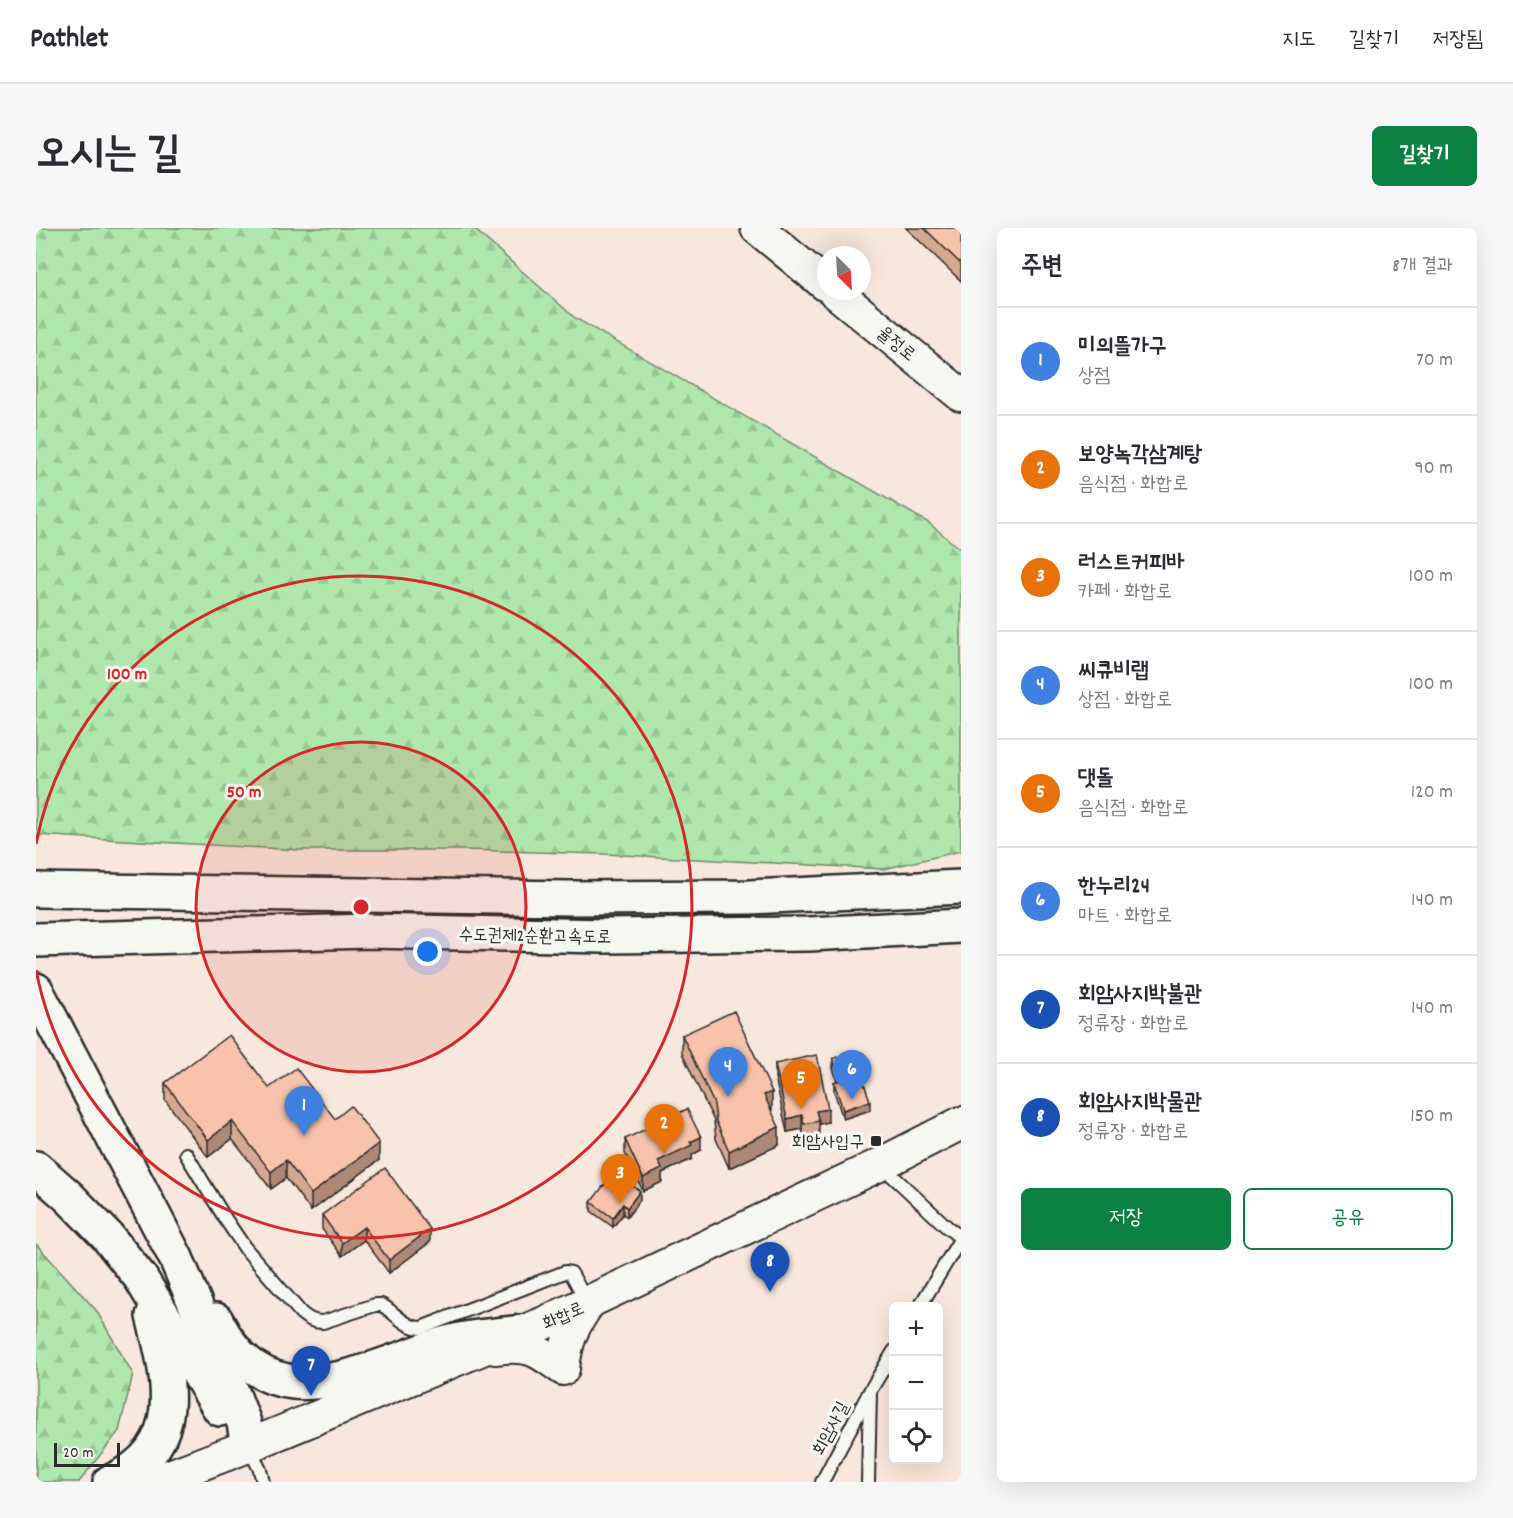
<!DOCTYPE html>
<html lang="ko">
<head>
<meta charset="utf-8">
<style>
  :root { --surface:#fff; --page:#f7f7f7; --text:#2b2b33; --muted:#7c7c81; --line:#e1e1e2; --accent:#0b8043 }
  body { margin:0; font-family:Dekko,"Poor Story",sans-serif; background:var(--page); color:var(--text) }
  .controls { position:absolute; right:18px; bottom:18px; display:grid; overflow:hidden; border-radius:9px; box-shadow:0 6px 24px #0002 }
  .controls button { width:54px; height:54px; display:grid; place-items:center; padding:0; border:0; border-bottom:2px solid var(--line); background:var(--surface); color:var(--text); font:30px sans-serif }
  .compass { position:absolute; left:781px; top:18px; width:54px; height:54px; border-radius:50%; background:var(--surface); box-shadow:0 6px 24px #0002; rotate:156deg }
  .scale { position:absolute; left:18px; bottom:15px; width:66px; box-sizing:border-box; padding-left:6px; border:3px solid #2b2b2b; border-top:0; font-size:16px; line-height:21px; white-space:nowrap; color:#2b2b2b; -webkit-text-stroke:4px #f6f6f2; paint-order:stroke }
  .you { position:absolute; left:392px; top:724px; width:21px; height:21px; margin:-15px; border:4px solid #fff; border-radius:50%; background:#1a73e8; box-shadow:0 0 0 9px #1a73e833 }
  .badge { display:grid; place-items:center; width:39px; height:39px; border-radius:50%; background:var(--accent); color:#fff; font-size:20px; font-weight:700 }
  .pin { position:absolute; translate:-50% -50px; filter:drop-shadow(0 2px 3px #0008) }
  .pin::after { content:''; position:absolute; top:32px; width:21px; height:18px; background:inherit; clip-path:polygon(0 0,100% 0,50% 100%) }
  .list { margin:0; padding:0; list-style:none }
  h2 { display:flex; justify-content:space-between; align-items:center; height:78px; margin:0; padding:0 24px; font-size:26px }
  h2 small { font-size:20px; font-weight:400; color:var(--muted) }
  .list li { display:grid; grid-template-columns:39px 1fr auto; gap:18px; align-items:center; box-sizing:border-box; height:108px; padding:0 24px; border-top:2px solid var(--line) }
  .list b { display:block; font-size:22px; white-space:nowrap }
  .list p { margin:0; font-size:20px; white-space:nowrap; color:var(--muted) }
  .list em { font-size:20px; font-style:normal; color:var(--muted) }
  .actions { display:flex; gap:12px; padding:18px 24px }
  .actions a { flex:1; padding:14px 0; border:2px solid var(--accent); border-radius:9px; text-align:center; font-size:21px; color:var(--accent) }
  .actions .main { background:var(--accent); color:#fff }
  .icon { flex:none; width:33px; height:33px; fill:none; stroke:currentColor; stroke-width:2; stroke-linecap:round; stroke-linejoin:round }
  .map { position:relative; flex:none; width:925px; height:1254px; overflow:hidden; border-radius:9px }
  header { display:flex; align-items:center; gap:36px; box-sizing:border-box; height:84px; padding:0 30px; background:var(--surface); border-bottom:2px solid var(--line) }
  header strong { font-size:28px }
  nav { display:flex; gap:33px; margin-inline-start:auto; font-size:21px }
  .intro { display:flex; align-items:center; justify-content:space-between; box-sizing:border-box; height:144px; padding:0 36px }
  h1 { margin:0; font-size:42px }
  .button { padding:15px 27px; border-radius:9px; background:var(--accent); color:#fff; font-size:21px; font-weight:700 }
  main { display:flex; gap:36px; padding:0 36px }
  aside { flex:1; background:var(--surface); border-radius:9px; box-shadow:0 6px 24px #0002 }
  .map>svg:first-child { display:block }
  .forest { fill:url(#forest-firs); stroke:#6d896c; stroke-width:1.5 }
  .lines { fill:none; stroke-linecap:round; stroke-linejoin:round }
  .lane-casing { stroke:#2b2b2b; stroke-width:16 }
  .secondary-casing { stroke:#2b2b2b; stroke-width:36 }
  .highway-casing { stroke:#2b2b2b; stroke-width:38 }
  .lane { stroke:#f6f6f2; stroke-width:12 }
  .secondary { stroke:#f6f6f2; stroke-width:32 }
  .highway { stroke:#f6f6f2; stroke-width:33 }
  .wall { fill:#d5a892; stroke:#2b2b2b; stroke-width:1.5 }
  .shaded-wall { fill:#ae8877; stroke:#2b2b2b; stroke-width:1.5 }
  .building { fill:#f8c3aa; stroke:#2b2b2b; stroke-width:1.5 }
  .ring { fill:none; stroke:#d62828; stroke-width:3 }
  .poi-dot { fill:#2b2b2b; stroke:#f6f6f2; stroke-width:2 }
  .labels { text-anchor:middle; stroke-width:6; stroke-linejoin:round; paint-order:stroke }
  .street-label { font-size:18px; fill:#2b2b2b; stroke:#f6f6f2 }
  .poi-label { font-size:18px; fill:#2b2b2b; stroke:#f6f6f2; text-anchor:end }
  .centre { fill:#d62828; stroke:#f6f6f2; stroke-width:3 }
  .ring-label { font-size:18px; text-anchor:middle; font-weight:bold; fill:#d62828; stroke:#f6f6f2; stroke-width:6; stroke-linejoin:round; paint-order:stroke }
</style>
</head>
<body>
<header>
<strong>Pathlet</strong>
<nav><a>지도</a><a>길찾기</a><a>저장됨</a></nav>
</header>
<div class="intro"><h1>오시는 길</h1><a class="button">길찾기</a></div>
<main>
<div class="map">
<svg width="925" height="1254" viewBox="0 0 925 1254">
  <defs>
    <pattern id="forest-firs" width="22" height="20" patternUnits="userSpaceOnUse" patternTransform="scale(1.5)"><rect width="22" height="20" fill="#afe7ac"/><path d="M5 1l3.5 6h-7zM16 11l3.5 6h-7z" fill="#97c694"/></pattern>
  </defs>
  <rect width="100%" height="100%" fill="#f7e7dc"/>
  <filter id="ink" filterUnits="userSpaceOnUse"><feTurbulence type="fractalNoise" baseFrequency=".0167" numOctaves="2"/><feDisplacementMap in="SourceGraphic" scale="12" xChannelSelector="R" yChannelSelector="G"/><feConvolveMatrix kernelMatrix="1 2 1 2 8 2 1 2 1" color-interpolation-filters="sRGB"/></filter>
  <g filter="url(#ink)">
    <g class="forest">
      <polygon points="0,0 437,0 539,90 893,295 925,322 925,623 848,641 568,626 429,622 264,622 0,607"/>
      <polygon points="0,1016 60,1082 97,1146 83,1203 43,1254 0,1254"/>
    </g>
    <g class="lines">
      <g class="lane-casing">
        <g id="lane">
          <path d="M 150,926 L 190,992 L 209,1020 L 265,1085 C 272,1091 277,1094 287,1094 L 339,1077 L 345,1077 L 349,1079 C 360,1087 371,1100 385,1100 L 529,1044 L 535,1045 L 551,1074"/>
          <polyline points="846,938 911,999 925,1010"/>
          <polyline points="884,1078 925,1010"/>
          <polyline points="213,1219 224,1242 227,1254"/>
          <polyline points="786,1254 834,1163 858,1123"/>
          <polyline points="832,1254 834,1165"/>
        </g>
      </g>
      <g class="secondary-casing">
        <g id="secondary">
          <polyline points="721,0 790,57"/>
          <polyline points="798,63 925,167"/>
          <path d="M 459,1120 C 493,1116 500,1121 527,1141 C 530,1112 536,1099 552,1076"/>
          <polyline points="118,1254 212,1218 506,1096 845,936 925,895"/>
        </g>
      </g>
      <g class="highway-casing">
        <g id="highway">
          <polyline points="0,662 534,670 713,669 925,659"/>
          <polyline points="0,712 333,703 568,708 773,706 925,698"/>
          <polyline points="0,762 140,1030 196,1164 208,1195 212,1218"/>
          <polyline points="0,940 33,969 71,1008 104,1049 184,1181"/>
          <path d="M 180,1092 C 231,1196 320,1145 401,1118 C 429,1109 459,1107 488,1104"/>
          <path d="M 74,1254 C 151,1219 134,1153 117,1088"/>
        </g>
      </g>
      <use href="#lane" class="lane"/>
      <use href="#secondary" class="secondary"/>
      <use href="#highway" class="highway"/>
    </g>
    <g class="wall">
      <polygon points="870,0 925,0 925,53"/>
      <polygon points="646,807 736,881 735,882 743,917 693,940 680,911 678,893 646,825"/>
      <polygon points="797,831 834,882 807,891 798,863 798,854 801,853 797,840"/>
      <polygon points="739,836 792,894 783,896 783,907 768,910 766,901 751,904 739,849"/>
      <polygon points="129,855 233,860 299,891 343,932 275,983 250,950 235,961 196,911 172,929 129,872"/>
      <polygon points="589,911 665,922 656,927 656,931 626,945 626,954 607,963 589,925"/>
      <polygon points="598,954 595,957 604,972 591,989 587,986 577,999 555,983 555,974"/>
      <polygon points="286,987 394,1014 353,1045 328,1012 306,1028 286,1001"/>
    </g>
    <g class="shaded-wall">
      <polygon points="736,864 736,881 728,885 728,867"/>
      <polygon points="834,873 834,882 807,891 807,882"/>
      <polygon points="792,881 792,894 783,896 780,883"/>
      <polygon points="766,887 766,901 751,904 751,891"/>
      <polygon points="196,893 196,911 172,929 172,912"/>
      <polygon points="743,899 743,917 693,940 693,923"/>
      <polygon points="665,909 665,922 656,927 656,931 626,945 626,954 607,963 607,950 622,933 654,914"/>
      <polygon points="343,915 343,932 275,983 275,966"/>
      <polygon points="250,932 250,950 235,961 235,944"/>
      <polygon points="598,944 598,954 591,963 591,954"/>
      <polygon points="604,963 604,972 591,989 591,980"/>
      <polygon points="587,976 587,986 577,999 577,990"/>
      <polygon points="328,999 328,1012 306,1028 306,1015"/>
      <polygon points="394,1001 394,1014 353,1045 353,1032"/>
    </g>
    <g class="building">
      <polygon points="888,0 925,0 925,36"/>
      <polygon points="698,783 736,864 728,867 743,899 693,923 680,893 678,876 646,807"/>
      <polygon points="193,807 233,860 260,840 299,891 315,878 343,915 275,966 250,932 235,944 196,893 172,912 129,855"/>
      <polygon points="781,827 792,881 780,883 783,893 768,896 766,887 751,891 739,836"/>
      <polygon points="801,829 825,846 834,873 807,882 798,854 804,852 797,831"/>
      <polygon points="651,881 665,909 654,914 656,917 622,933 626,941 607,950 589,911"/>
      <polygon points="585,935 598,944 591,954 604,963 591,980 587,976 577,990 555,974"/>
      <polygon points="349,940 394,1001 353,1032 328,999 306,1015 286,987"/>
    </g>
  </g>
  <circle cx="325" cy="679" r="165" fill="#d62828" fill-opacity=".12"/>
  <g class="ring">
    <circle cx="325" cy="679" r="165"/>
    <path d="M0 616A331 331 0 1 1 0 742"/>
  </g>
  <rect class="poi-dot" x="834" y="907" width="12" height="12" rx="3"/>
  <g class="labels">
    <g class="street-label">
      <text transform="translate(861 115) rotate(39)" y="6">율정로</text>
      <text transform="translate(499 707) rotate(1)" y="6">수도권제2순환고속도로</text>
      <text transform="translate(527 1087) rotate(-24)" y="6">화합로</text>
      <text transform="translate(794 1200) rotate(-62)" y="6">회암사길</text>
    </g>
    <g class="poi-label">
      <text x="828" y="919">회암사입구</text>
    </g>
  </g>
  <circle cx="325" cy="679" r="9" class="centre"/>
  <g class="ring-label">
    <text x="91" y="451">100 m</text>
    <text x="208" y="569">50 m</text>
  </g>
</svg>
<div class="controls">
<button>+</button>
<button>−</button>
<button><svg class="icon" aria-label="locate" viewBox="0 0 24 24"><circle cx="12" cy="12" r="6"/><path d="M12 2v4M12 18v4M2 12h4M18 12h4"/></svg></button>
</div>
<svg class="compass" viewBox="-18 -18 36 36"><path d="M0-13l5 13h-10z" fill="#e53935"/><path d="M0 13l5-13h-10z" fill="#7c7c81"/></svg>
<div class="scale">20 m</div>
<div class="you"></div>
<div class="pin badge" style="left:268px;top:908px;background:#3f7fe0">1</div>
<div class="pin badge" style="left:628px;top:926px;background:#e8710a">2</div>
<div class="pin badge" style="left:584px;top:976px;background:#e8710a">3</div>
<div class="pin badge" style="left:692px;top:869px;background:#3f7fe0">4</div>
<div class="pin badge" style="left:765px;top:881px;background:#e8710a">5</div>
<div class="pin badge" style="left:816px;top:872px;background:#3f7fe0">6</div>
<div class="pin badge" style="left:275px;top:1168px;background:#1a4fb4">7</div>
<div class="pin badge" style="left:734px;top:1064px;background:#1a4fb4">8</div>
</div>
<aside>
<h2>주변<small>8개 결과</small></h2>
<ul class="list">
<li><span class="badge" style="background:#3f7fe0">1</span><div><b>미의뜰가구</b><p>상점</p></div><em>70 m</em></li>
<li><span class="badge" style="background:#e8710a">2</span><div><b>보양녹각삼계탕</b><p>음식점 · 화합로</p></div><em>90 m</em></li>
<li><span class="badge" style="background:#e8710a">3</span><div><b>러스트커피바</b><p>카페 · 화합로</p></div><em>100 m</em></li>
<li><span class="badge" style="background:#3f7fe0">4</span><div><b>씨큐비랩</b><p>상점 · 화합로</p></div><em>100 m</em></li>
<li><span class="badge" style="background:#e8710a">5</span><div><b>댓돌</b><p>음식점 · 화합로</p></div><em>120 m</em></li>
<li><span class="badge" style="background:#3f7fe0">6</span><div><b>한누리24</b><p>마트 · 화합로</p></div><em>140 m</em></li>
<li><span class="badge" style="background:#1a4fb4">7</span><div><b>회암사지박불관</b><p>정류장 · 화합로</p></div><em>140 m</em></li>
<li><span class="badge" style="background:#1a4fb4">8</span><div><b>회암사지박물관</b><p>정류장 · 화합로</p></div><em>150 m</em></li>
</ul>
<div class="actions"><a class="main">저장</a><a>공유</a></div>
</aside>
</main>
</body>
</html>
